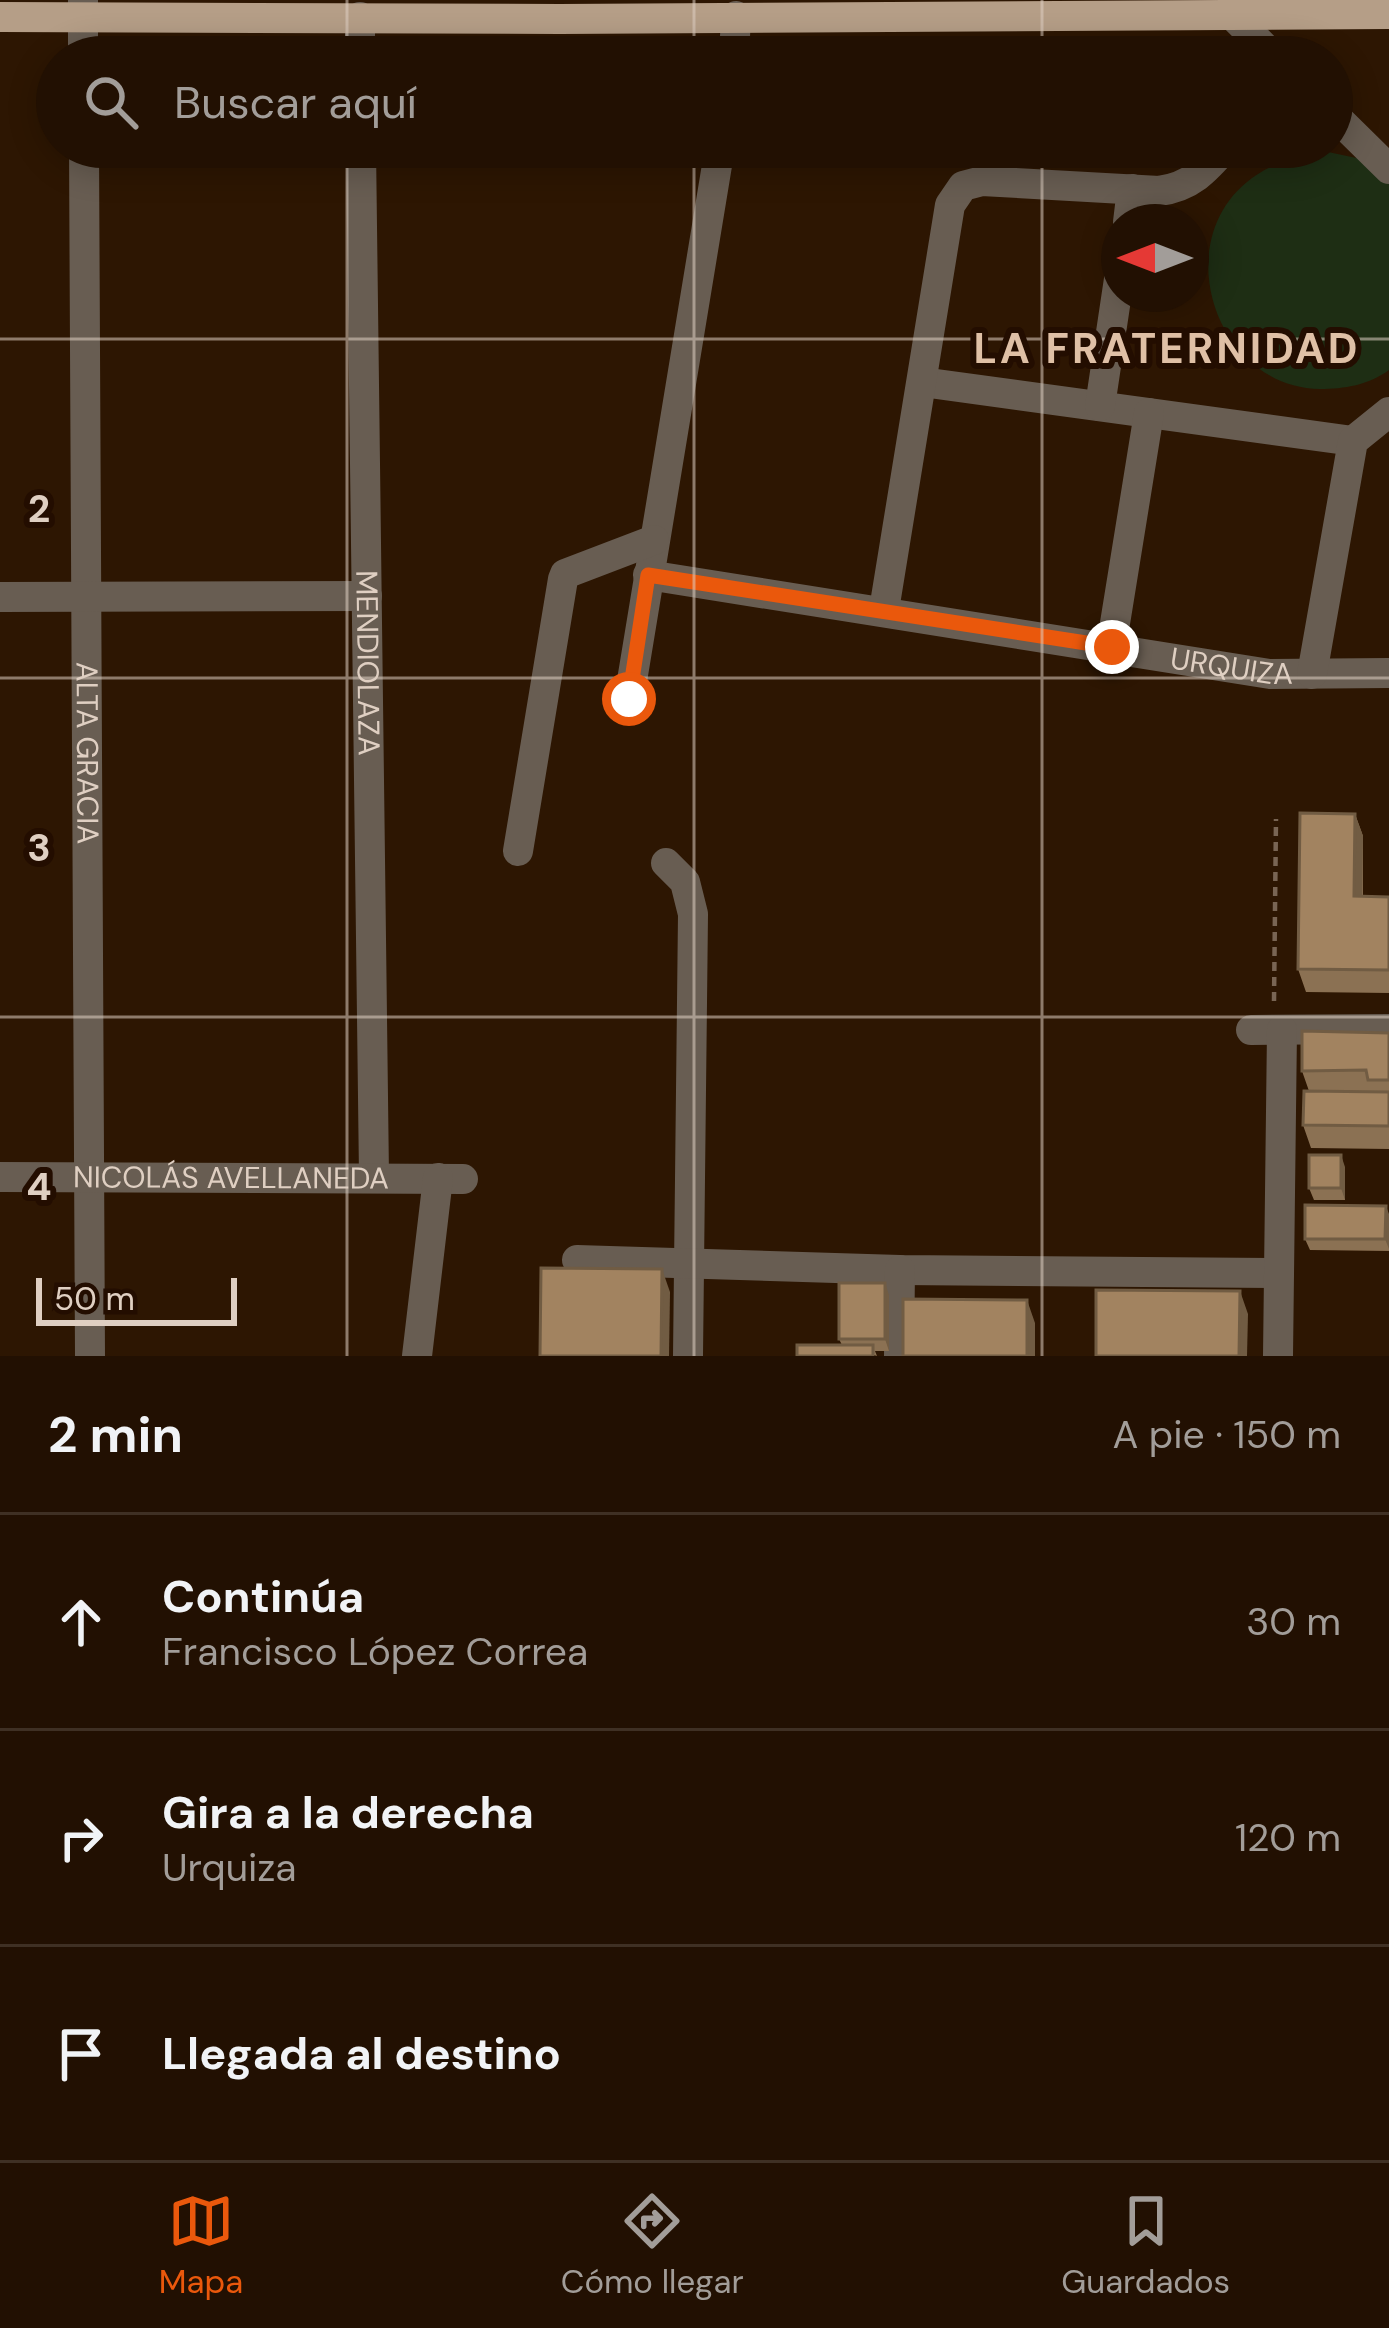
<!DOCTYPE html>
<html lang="es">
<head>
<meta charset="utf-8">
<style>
  :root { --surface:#221002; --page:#2e1e11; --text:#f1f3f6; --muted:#a29d99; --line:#3f3024; --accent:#ea580c }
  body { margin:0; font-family:"DM Sans",sans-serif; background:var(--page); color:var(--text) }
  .compass { position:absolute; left:1101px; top:204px; width:108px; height:108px; border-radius:50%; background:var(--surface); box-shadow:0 6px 30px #0003; rotate:270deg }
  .scale { position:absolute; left:36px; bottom:30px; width:201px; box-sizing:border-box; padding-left:12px; border:6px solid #dfcfc2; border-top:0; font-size:33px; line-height:42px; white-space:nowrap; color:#dfcfc2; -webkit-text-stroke:9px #230d00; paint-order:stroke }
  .stop { position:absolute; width:36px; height:36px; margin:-27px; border:9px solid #ea580c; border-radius:50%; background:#fff }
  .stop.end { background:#ea580c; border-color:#fff; box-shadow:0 3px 12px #0008 }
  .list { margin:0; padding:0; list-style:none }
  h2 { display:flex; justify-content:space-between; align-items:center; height:156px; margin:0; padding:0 48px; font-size:51px }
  h2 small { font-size:39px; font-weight:400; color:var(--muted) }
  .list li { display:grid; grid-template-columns:78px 1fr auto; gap:36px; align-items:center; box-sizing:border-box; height:216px; padding:0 48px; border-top:3px solid var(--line) }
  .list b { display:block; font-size:45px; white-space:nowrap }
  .list p { margin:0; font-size:39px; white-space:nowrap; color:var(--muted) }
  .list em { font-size:39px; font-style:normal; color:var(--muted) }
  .icon { flex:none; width:66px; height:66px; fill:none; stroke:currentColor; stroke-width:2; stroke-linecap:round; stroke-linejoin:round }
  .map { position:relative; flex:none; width:1389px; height:1356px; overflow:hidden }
  .search { position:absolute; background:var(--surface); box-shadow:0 6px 30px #0003; left:36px; right:36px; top:36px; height:132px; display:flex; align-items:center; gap:30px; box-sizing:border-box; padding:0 42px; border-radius:66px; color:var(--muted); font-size:45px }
  .sheet { height:804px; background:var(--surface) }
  nav { display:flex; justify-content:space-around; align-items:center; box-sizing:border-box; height:168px; border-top:3px solid var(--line); background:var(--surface); font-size:33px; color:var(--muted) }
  nav a { display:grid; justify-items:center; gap:6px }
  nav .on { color:var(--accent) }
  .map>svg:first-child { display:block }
  .green { fill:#1e2e14 }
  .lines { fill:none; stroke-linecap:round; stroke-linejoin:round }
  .path { stroke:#796554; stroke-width:4.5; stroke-dasharray:9 6; stroke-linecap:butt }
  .minor { stroke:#685d52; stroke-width:30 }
  .major { stroke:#b59e87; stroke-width:30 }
  .wall { fill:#8b7153 }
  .shaded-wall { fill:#715c43 }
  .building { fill:#a28360; stroke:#715c43; stroke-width:3 }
  .route { stroke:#ea580c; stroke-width:15 }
  .grid { fill:none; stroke:#dfcfc2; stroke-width:3; stroke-opacity:0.55 }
  .labels { text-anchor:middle; stroke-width:12; stroke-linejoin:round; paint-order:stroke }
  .street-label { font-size:30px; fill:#dfcfc2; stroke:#230d00 }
  .district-label { font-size:42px; font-weight:bold; letter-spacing:3px; fill:#dfc0a6; stroke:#230d00 }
  .grid-label { font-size:39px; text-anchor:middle; font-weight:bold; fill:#dfcfc2; stroke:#230d00; stroke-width:12; stroke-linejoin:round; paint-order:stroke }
</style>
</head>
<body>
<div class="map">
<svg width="1389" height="1356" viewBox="0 0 1389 1356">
  <rect width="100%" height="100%" fill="#2d1602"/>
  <path class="green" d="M 1328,152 L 1366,160 L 1389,173 L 1389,370 C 1369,385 1344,389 1320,389 C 1212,387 1165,233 1258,174 C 1280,160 1302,156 1328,152 Z"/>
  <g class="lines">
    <polyline class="path" points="1274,1001 1276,819"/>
    <g class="minor">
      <polyline points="83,0 83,57"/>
      <polyline points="1233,16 1274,57"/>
      <polyline points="360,17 360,57"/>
      <polyline points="734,57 736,16"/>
      <polyline points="1332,113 1389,169"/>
      <path id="s1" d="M 84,147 L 90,1356"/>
      <path id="s2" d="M 361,147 L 374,1176"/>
      <polyline points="1128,222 1132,189"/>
      <polyline points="922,382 1353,441"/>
      <polyline points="1100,406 1119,279"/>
      <path id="s3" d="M 648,575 L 1270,674 L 1389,673"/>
      <polyline points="0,597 367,596"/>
      <path d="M 884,610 L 950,205 L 963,186 L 982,181 L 1159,191 C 1191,187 1206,170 1226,147"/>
      <polyline points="1111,648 1149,413"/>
      <polyline points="1312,674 1353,441 1389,412"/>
      <polyline points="629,699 720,147"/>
      <polyline points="518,851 563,579 565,574 654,540"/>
      <polyline points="666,863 685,882 693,914 688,1356"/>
      <polyline points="1251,1030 1389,1029"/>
      <path id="s4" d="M 0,1177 L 463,1179"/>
      <polyline points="577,1260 900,1270 1279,1273"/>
      <polyline points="417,1356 438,1178"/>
      <polyline points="899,1356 900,1270"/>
      <polyline points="1278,1356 1282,1030"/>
    </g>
    <polyline class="major" points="0,17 560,19 1389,14"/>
  </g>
  <g class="wall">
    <polygon points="1355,814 1363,836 1363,896 1389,897 1389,993 1306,992 1298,969"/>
    <polygon points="1389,1033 1389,1149 1311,1148 1303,1125 1309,1091 1302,1071"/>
    <polygon points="1345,1167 1345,1200 1314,1200 1309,1188"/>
    <polygon points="1389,1214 1389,1251 1310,1250 1305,1239"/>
    <polygon points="889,1295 889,1351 875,1351 877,1356 842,1345 839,1339"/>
  </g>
  <g class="shaded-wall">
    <polygon points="1355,814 1363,836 1362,919 1354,896"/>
    <polygon points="1341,1155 1345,1167 1345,1200 1341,1188"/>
    <polygon points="1386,1206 1389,1214 1389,1249 1385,1239"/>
    <polygon points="662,1269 670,1292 669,1356 661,1356"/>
    <polygon points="885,1283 889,1295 889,1351 885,1339"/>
    <polygon points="1240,1291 1248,1314 1247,1356 1239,1356"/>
    <polygon points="1027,1300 1035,1323 1035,1356 1027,1356"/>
  </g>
  <g class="building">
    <polygon points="1300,813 1355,814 1354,896 1389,897 1389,970 1298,969"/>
    <polygon points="1302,1031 1389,1033 1389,1080 1368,1080 1366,1070 1302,1071"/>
    <polygon points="1304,1091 1389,1092 1389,1126 1303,1125"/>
    <rect x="1309" y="1155" width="32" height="33"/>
    <polygon points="1305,1205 1386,1206 1385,1239 1305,1239"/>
    <polygon points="541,1268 662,1269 661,1356 540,1356"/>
    <rect x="839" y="1283" width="46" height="56"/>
    <polygon points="1096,1290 1240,1291 1239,1356 1096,1356"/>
    <polygon points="903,1299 1027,1300 1027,1356 903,1356"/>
    <rect x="797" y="1345" width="76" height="11"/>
  </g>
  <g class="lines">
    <polyline class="route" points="629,699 648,575 1112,647"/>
  </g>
  <path class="grid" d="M 347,0 L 347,57M 694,0 L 694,57M 1042,0 L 1042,57M 347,147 L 347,1356M 694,147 L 694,1356M 1042,147 L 1042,1356M 0,339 L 1389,339M 0,678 L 1389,678M 0,1017 L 1389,1017"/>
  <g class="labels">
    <g class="street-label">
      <text dy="10" stroke="none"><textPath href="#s2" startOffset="516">MENDIOLAZA</textPath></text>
      <text dy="10" stroke="none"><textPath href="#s3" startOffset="591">URQUIZA</textPath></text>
      <text dy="10" stroke="none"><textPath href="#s1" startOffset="606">ALTA GRACIA</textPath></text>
      <text dy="10" stroke="none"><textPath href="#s4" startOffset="231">NICOLÁS AVELLANEDA</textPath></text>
    </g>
    <g class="district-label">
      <text x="1167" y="363">LA FRATERNIDAD</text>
    </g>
  </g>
  <g class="grid-label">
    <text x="39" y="522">2</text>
    <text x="39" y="861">3</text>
    <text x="39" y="1200">4</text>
  </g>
</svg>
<svg class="compass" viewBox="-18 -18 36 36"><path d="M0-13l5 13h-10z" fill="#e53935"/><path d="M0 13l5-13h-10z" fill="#a29d99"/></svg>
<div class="scale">50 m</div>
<div class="stop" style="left:629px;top:699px"></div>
<div class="stop end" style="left:1112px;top:647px"></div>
<div class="search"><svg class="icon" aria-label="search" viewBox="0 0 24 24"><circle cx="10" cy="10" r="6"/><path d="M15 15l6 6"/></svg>Buscar aquí</div>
</div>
<section class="sheet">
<h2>2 min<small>A pie · 150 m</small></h2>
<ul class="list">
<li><svg class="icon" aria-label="ahead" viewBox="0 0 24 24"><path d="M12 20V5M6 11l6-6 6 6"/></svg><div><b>Continúa</b><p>Francisco López Correa</p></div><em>30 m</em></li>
<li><svg class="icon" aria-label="right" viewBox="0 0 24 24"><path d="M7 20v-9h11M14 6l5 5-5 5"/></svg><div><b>Gira a la derecha</b><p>Urquiza</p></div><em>120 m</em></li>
<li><svg class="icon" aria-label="arrive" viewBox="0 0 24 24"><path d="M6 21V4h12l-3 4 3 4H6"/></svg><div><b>Llegada al destino</b></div></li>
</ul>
</section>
<nav>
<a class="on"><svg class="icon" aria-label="map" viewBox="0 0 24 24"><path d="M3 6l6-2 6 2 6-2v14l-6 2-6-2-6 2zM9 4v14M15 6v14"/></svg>Mapa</a>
<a><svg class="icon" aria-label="directions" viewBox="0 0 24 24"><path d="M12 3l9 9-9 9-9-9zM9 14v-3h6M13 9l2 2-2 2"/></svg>Cómo llegar</a>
<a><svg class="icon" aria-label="saved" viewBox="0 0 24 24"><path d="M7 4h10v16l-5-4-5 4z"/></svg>Guardados</a>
</nav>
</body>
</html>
